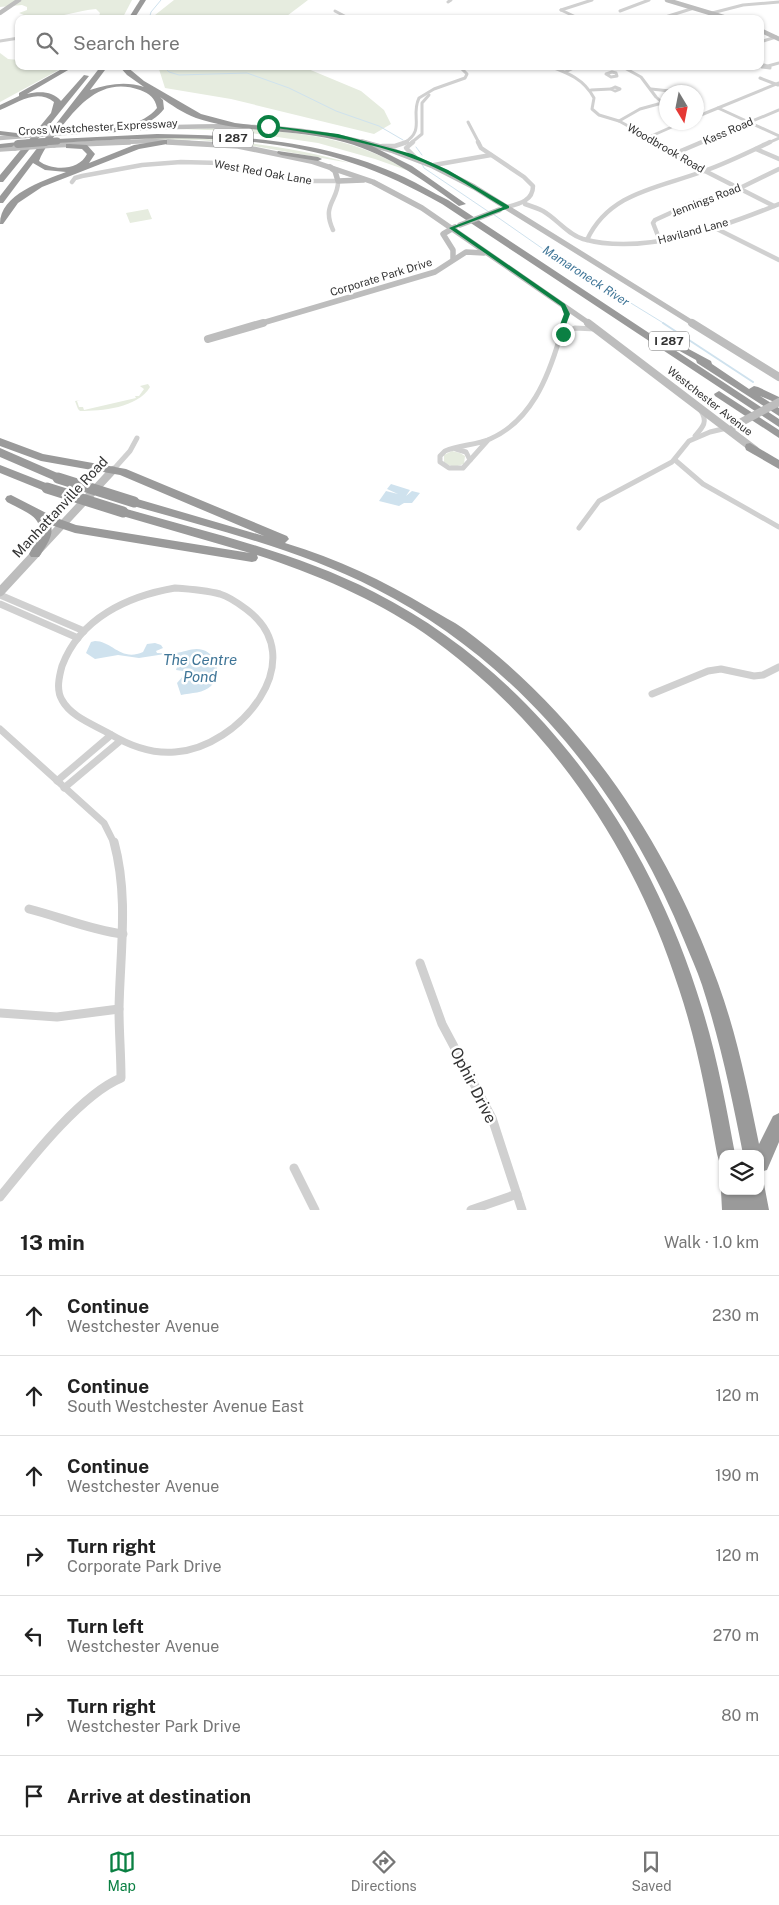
<!DOCTYPE html>
<html lang="en">
<head>
<meta charset="utf-8">
<style>
  :root { --surface:#fff; --page:#f2f2f2; --text:#222; --muted:#767676; --line:#e0e0e0; --accent:#0b8043 }
  body { margin:0; font-family:"Public Sans",sans-serif; background:var(--page); color:var(--text) }
  .controls { position:absolute; right:15px; bottom:15px; display:grid; overflow:hidden; border-radius:10px; box-shadow:0 1px 4px #0004 }
  .controls button { width:45px; height:45px; display:grid; place-items:center; padding:0; border:0; border-bottom:1px solid var(--line); background:var(--surface); color:var(--text); font:25px sans-serif }
  .compass { position:absolute; left:659px; top:85px; width:45px; height:45px; border-radius:50%; background:var(--surface); box-shadow:0 1px 4px #0004; rotate:170deg }
  .stop { position:absolute; width:15px; height:15px; margin:-11px; border:4px solid #0b8043; border-radius:50%; background:#fff }
  .stop.end { background:#0b8043; border-color:#fff; box-shadow:0 1px 5px #0008 }
  .list { margin:0; padding:0; list-style:none }
  h2 { display:flex; justify-content:space-between; align-items:center; height:65px; margin:0; padding:0 20px; font-size:21px }
  h2 small { font-size:16px; font-weight:400; color:var(--muted) }
  .list li { display:grid; grid-template-columns:32px 1fr auto; gap:15px; align-items:center; box-sizing:border-box; height:80px; padding:0 20px; border-top:1px solid var(--line) }
  .list b { display:block; font-size:19px; white-space:nowrap }
  .list p { margin:0; font-size:16px; white-space:nowrap; color:var(--muted) }
  .list em { font-size:16px; font-style:normal; color:var(--muted) }
  .icon { flex:none; width:28px; height:28px; fill:none; stroke:currentColor; stroke-width:2; stroke-linecap:round; stroke-linejoin:round }
  .map { position:relative; flex:none; width:779px; height:1210px; overflow:hidden }
  .search { position:absolute; background:var(--surface); box-shadow:0 1px 4px #0004; left:15px; right:15px; top:15px; height:55px; display:flex; align-items:center; gap:12px; box-sizing:border-box; padding:0 18px; border-radius:10px; color:var(--muted); font-size:19px }
  .sheet { height:625px; background:var(--surface) }
  nav { display:flex; justify-content:space-around; align-items:center; box-sizing:border-box; height:70px; border-top:1px solid var(--line); background:var(--surface); font-size:14px; color:var(--muted) }
  nav a { display:grid; justify-items:center; gap:2px }
  nav .on { color:var(--accent) }
  .map>svg:first-child { display:block }
  .green { fill:#e6ecdf }
  .water { fill:#cfe2ee }
  .lines { fill:none; stroke-linecap:round; stroke-linejoin:round }
  .stream-far1 { stroke:#cfe2ee; stroke-width:1 }
  .stream { stroke:#cfe2ee; stroke-width:2 }
  .street-far4 { stroke:#d0d0d0; stroke-width:3 }
  .street-far3 { stroke:#d0d0d0; stroke-width:4.5 }
  .street-far2 { stroke:#d0d0d0; stroke-width:5 }
  .street-far1 { stroke:#d0d0d0; stroke-width:7 }
  .street { stroke:#d0d0d0; stroke-width:9 }
  .secondary-far3 { stroke:#bdbdbd; stroke-width:4.5 }
  .secondary-far2 { stroke:#bdbdbd; stroke-width:5.5 }
  .secondary-far1 { stroke:#bdbdbd; stroke-width:8 }
  .secondary { stroke:#bdbdbd; stroke-width:9 }
  .highway { fill:#9a9a9a; fill-rule:evenodd }
  .secondary-bridge-far2 { stroke:#bdbdbd; stroke-width:4.5 }
  .secondary-bridge-far1 { stroke:#bdbdbd; stroke-width:5.5 }
  .secondary-bridge { stroke:#bdbdbd; stroke-width:8 }
  .highway-bridge-far2 { stroke:#9a9a9a; stroke-width:7 }
  .highway-bridge-far1 { stroke:#9a9a9a; stroke-width:8 }
  .highway-bridge { stroke:#9a9a9a; stroke-width:11 }
  .route { fill:#0b8043 }
  .labels { text-anchor:middle; stroke-width:5; stroke-linejoin:round; paint-order:stroke }
  .far-street-label { font-size:11px; fill:#333; stroke:#fff }
  .shield { fill:#fff; stroke:#707070; stroke-width:1 }
  .shield-label { font-size:12px; font-weight:bold; fill:#333 }
  .far-water-label { font-size:12px; font-style:italic; fill:#3f7597; stroke:#fff }
  .street-label { font-size:14px; fill:#333; stroke:#fff }
  .water-label { font-size:15px; font-style:italic; fill:#3f7597; stroke:#fff }
  .near-street-label { font-size:16px; fill:#333; stroke:#fff }
</style>
</head>
<body>
<div class="map">
<svg width="779" height="1210" viewBox="0 0 779 1210">
  <rect width="100%" height="100%" fill="#fff"/>
  <g class="green">
    <path d="M 0,0 L 132,0 L 122,19 L 94,19 L 99,16 L 100,13 L 96,9 C 71,11 43,25 19,13 L 27,10 L 27,7 L 22,5 L 0,7 Z"/>
    <polygon points="174,0 308,0 283,19 150,19"/>
    <polygon points="0,53 8,59 19,60 19,66 66,66 0,102"/>
    <polygon points="158,66 301,66 361,91 384,110 391,124 374,134 231,99 165,88"/>
    <path d="M 231,128 C 298,132 351,136 409,171 L 375,159 L 318,143 L 237,131 L 179,129 Z"/>
    <path d="M 182,137 C 239,141 294,147 350,163 L 242,144 L 199,140 L 125,139 Z"/>
    <polygon points="148,209 152,219 130,223 126,213"/>
    <path d="M 148,384 L 150,387 C 138,408 101,411 80,411 L 78,409 L 75,401 L 81,400 L 77,401 L 79,407 L 83,407 L 84,410 L 136,398 L 135,396 L 139,396 L 144,389 L 140,386 Z"/>
    <polygon points="452,451 460,453 465,456 464,464 454,467 444,463 444,455"/>
  </g>
  <g class="water">
    <polygon points="391,484 410,490 406,496 412,491 420,493 412,503 404,503 399,506 379,501 386,491 398,494 387,489"/>
    <path d="M 95,641 C 112,641 121,662 143,652 L 147,644 L 155,643 L 161,645 L 163,648 L 156,651 L 157,653 C 163,653 170,654 176,653 C 186,652 193,647 203,650 C 218,655 222,675 211,686 C 204,693 191,693 181,695 L 177,683 L 184,675 L 183,671 L 176,670 L 179,661 L 177,658 L 165,654 L 139,658 L 118,655 L 95,659 L 86,653 L 91,642 Z"/>
  </g>
  <g class="lines">
    <g class="stream-far1">
      <polyline points="149,19 151,12 161,0"/>
      <polyline points="163,66 169,72 179,75 247,73 289,88 336,111 379,126 403,140"/>
      <polyline points="416,147 422,155"/>
      <polyline points="422,164 424,168 489,212"/>
      <polyline points="493,214 546,251 665,324"/>
    </g>
    <polyline class="stream" points="663,323 753,382"/>
    <g class="street-far4">
      <polyline points="448,2 451,0"/>
      <polyline points="561,10 592,0"/>
      <polyline points="561,10 580,19"/>
      <polyline points="335,11 350,19"/>
      <polyline points="620,11 649,0"/>
      <polyline points="712,13 743,5 779,2"/>
      <polyline points="659,19 694,8"/>
      <polyline points="0,41 19,38"/>
      <polyline points="760,42 776,37"/>
      <polygon points="764,65 770,67 770,68 762,67"/>
      <path d="M 549,66 C 568,73 584,79 594,98 L 592,109 L 599,115 L 619,121 L 659,143"/>
      <polyline points="621,66 641,77 656,97 666,106"/>
      <polyline points="768,66 779,63"/>
      <polyline points="565,72 576,67"/>
      <polygon points="612,72 616,73 617,76 611,77 606,74"/>
      <polyline points="760,78 778,85"/>
      <polygon points="615,87 620,89 615,91 611,89"/>
      <polyline points="651,89 670,91"/>
      <polyline points="591,90 611,89"/>
      <polyline points="670,92 679,92"/>
      <polyline points="718,108 779,136"/>
      <polyline points="696,117 779,83"/>
      <polyline points="619,121 640,109 662,103"/>
      <polyline points="468,122 479,143"/>
      <polyline points="649,137 683,122"/>
      <path d="M 404,143 C 426,130 410,116 419,98 L 434,89 L 465,78 L 467,74 L 461,68"/>
      <polyline points="411,143 422,134 422,103 429,95"/>
      <polyline points="699,143 779,110"/>
      <polyline points="768,143 779,138"/>
    </g>
    <g class="street-far3">
      <polyline points="413,142 406,148 415,157"/>
      <path d="M 478,142 L 481,148 L 524,177 L 533,186 C 533,201 519,204 507,207"/>
      <polyline points="657,142 705,171 774,206"/>
      <polyline points="382,146 395,146 407,142"/>
      <polyline points="756,149 779,159"/>
      <polyline points="676,153 702,142"/>
      <polyline points="434,165 491,155"/>
      <path d="M 72,182 L 75,178 L 82,176 L 142,165 L 181,162 L 220,163 L 307,181 L 338,181 C 339,200 321,204 333,230"/>
      <path d="M 525,204 C 531,206 537,208 543,211 C 557,219 567,234 583,239 C 644,256 723,227 779,204"/>
      <polyline points="713,227 779,260"/>
      <path d="M 587,240 C 609,192 659,188 704,171 C 727,163 749,152 770,142"/>
      <polyline points="660,241 653,223 655,220 690,204 740,188 779,169"/>
      <polyline points="563,305 567,316 564,324"/>
    </g>
    <g class="street-far2">
      <polyline points="561,335 575,328 595,329"/>
      <path d="M 695,436 C 703,427 708,422 701,411"/>
      <path d="M 488,440 L 463,468 L 449,468 L 440,462 L 440,456 L 445,451 C 460,445 476,445 490,439 C 531,421 548,378 560,337 C 562,332 562,328 564,323"/>
      <polyline points="456,449 466,452 470,460"/>
      <polyline points="675,460 703,484 779,527"/>
      <polyline points="113,470 130,451 137,438"/>
      <polyline points="579,528 599,501 672,462 689,441 710,432 727,428"/>
    </g>
    <g class="street-far1">
      <path d="M 175,588 C 190,589 205,590 220,594 C 230,597 238,603 246,609 C 314,659 239,748 175,752 C 152,754 130,746 110,734 C 95,725 71,717 62,700 C 56,690 59,677 62,666 C 80,618 128,596 175,588 Z"/>
      <polyline points="0,595 84,631"/>
      <polyline points="0,604 78,638"/>
      <polyline points="652,694 708,671 721,669 754,676 763,675 779,667"/>
      <polyline points="0,729 104,823 114,843"/>
      <polyline points="57,781 111,735"/>
      <polyline points="64,788 120,741"/>
    </g>
    <g class="street">
      <path d="M 29,909 C 61,917 90,930 123,934"/>
      <polyline points="420,963 442,1024 492,1118 522,1210"/>
      <polyline points="0,1013 57,1017 119,1009"/>
      <polyline points="294,1168 315,1210"/>
      <path d="M 0,1197 C 29,1161 80,1095 121,1078 C 121,1055 119,1032 119,1009 C 120,953 129,897 114,842"/>
      <polyline points="471,1210 517,1194"/>
    </g>
    <g class="secondary-far3">
      <polyline points="667,0 730,19"/>
      <polyline points="0,13 19,0"/>
      <polyline points="760,30 779,39"/>
      <path d="M 124,129 C 205,125 287,122 366,143"/>
      <polyline points="64,133 106,130"/>
      <polyline points="0,138 25,136"/>
      <polyline points="98,143 152,141 190,143"/>
    </g>
    <g class="secondary-far2">
      <polyline points="168,142 238,146 311,161 373,182 422,208 590,324"/>
      <polyline points="362,142 391,150 433,166 474,187 694,324"/>
      <polyline points="54,145 129,142"/>
      <polyline points="0,149 15,148"/>
      <polyline points="330,167 335,171 338,181 363,180"/>
      <polyline points="453,258 453,250 443,234 455,227"/>
      <polyline points="259,324 435,272 466,252 484,253"/>
    </g>
    <g class="secondary-far1">
      <polyline points="588,323 755,450"/>
      <polyline points="692,323 779,377"/>
      <polyline points="208,339 263,323"/>
      <polyline points="36,553 113,470"/>
    </g>
    <polyline class="secondary" points="0,592 37,552"/>
    <g class="highway">
      <polygon points="140,0 146,0 134,19 128,19"/>
      <path d="M 67,66 L 75,66 L 27,94 C 39,91 53,91 61,101 L 84,75 L 89,76 L 3,182 L 0,182 L 0,175 L 51,113 L 54,102 C 36,88 18,103 0,110 L 0,105 L 19,96 L 19,93 Z"/>
      <path d="M 101,66 L 108,66 L 90,90 C 108,84 126,81 144,87 L 127,75 L 119,66 L 126,66 L 144,81 L 201,114 L 235,123 L 334,135 L 370,145 L 412,166 L 466,204 L 459,206 C 421,178 383,151 336,140 C 290,129 241,133 196,118 C 183,113 171,105 160,97 L 163,100 L 164,109 C 149,128 119,135 95,132 L 94,130 L 98,128 C 119,126 142,126 157,108 C 155,98 150,94 140,90 C 103,77 80,103 60,129 C 52,139 44,148 39,161 C 52,171 79,171 87,154 L 82,149 L 66,148 L 66,144 L 69,144 L 87,145 L 95,154 L 89,163 L 134,145 L 164,140 L 167,140 L 167,144 L 139,149 L 42,187 L 18,203 L 3,224 L 0,224 C 0,194 43,181 66,172 L 45,170 L 33,163 L 3,203 L 0,203 L 0,196 Z"/>
      <polygon points="0,131 25,134 29,136 25,138 0,135"/>
      <path d="M 157,134 C 240,135 327,141 404,177 C 419,184 433,193 448,200 L 779,419 L 779,427 L 442,204 C 413,188 384,173 352,163 C 258,131 154,137 57,143 L 53,141 L 57,139 Z"/>
      <polygon points="18,142 22,144 21,146 0,148 0,144"/>
      <polygon points="278,151 318,157 322,159 318,161 281,155 277,153"/>
      <polygon points="670,339 711,361 712,364 749,389 754,386 758,387 779,397 779,404 760,396 779,408 779,416 697,363 696,360 667,344 667,340"/>
      <polygon points="719,391 779,430 779,438 715,396 714,394"/>
      <path d="M 0,438 L 43,454 L 126,469 L 287,536 L 289,539 L 285,543 C 338,559 382,580 429,608 C 440,615 453,621 464,629 C 583,717 668,844 718,983 C 737,1035 748,1090 759,1144 L 773,1116 L 779,1113 L 779,1142 L 767,1170 L 760,1172 L 760,1154 L 743,1154 C 732,1097 720,1041 702,985 C 697,970 690,955 684,940 C 625,793 519,662 376,589 C 299,549 213,529 130,505 L 128,502 L 134,498 L 264,536 L 120,475 L 41,461 L 0,446 Z"/>
      <polygon points="750,443 779,460 779,469 746,450 745,447 746,444"/>
      <polygon points="0,448 62,475 64,478 58,482 0,457"/>
      <polygon points="0,465 51,485 53,488 47,492 0,473"/>
      <path d="M 11,495 L 54,517 L 76,525 L 250,553 L 119,515 L 117,512 L 119,509 L 123,508 C 207,532 295,552 374,592 C 538,675 650,835 702,1008 C 717,1056 726,1105 735,1154 L 723,1154 L 723,1162 L 719,1161 L 717,1154 C 707,1098 697,1043 679,989 C 634,847 547,719 424,633 C 373,598 315,574 257,555 L 258,558 L 256,561 L 252,562 L 75,533 L 51,525 C 54,537 45,547 39,557 L 31,557 L 29,554 C 49,520 38,518 7,502 L 5,499 L 7,496 Z"/>
      <polygon points="760,1183 764,1184 769,1210 722,1210 721,1191 723,1186 723,1191 760,1191"/>
    </g>
    <polyline class="secondary-bridge-far2" points="25,136 64,133"/>
    <g class="secondary-bridge-far1">
      <polyline points="15,148 54,145"/>
      <polyline points="460,225 499,210"/>
    </g>
    <polyline class="secondary-bridge" points="734,426 779,402"/>
    <polyline class="highway-bridge-far2" points="28,143 57,141"/>
    <polyline class="highway-bridge-far1" points="18,144 45,142"/>
    <g class="highway-bridge">
      <polyline points="58,478 134,502"/>
      <polyline points="47,488 123,512"/>
    </g>
  </g>
  <path class="route" d="M 266,125 L 338,134 L 412,154 L 448,170 L 509,206 L 509,208 L 455,228 L 565,304 L 570,314 L 564,330 L 565,336 L 561,337 L 558,335 L 558,330 L 564,314 L 561,306 L 449,228 L 503,207 C 483,195 464,182 444,172 C 389,144 328,135 268,127 Z"/>
  <g class="labels">
    <g class="far-street-label">
      <text transform="translate(98 127) rotate(-3)" y="4">Cross Westchester Expressway</text>
      <text transform="translate(728 131) rotate(-23)" y="4">Kass Road</text>
      <text transform="translate(666 148) rotate(30)" y="4">Woodbrook Road</text>
      <text transform="translate(263 172) rotate(10)" y="4">West Red Oak Lane</text>
      <text transform="translate(706 200) rotate(-21)" y="4">Jennings Road</text>
      <text transform="translate(693 231) rotate(-15)" y="4">Haviland Lane</text>
      <text transform="translate(381 277) rotate(-17)" y="4">Corporate Park Drive</text>
      <text transform="translate(710 401) rotate(38)" y="4">Westchester Avenue</text>
    </g>
    <g class="shield">
      <rect x="213" y="128.5" width="40" height="19" rx="4"/>
      <rect x="649" y="331.5" width="40" height="19" rx="4"/>
    </g>
    <g class="shield-label">
      <text x="233" y="142">I 287</text>
      <text x="669" y="345">I 287</text>
    </g>
    <g class="far-water-label">
      <text transform="translate(586 276) rotate(33)" y="4">Mamaroneck River</text>
    </g>
    <g class="street-label">
      <text transform="translate(60 507) rotate(-47)" y="5">Manhattanville Road</text>
    </g>
    <g class="water-label">
      <text x="200" y="665">The Centre<tspan x="200" dy="17">Pond</tspan></text>
    </g>
    <g class="near-street-label">
      <text transform="translate(474 1085) rotate(63)" y="6">Ophir Drive</text>
    </g>
  </g>
</svg>
<div class="controls">
<button><svg class="icon" aria-label="layers" viewBox="0 0 24 24"><path d="M12 4l9 5-9 5-9-5zM3 14l9 5 9-5"/></svg></button>
</div>
<svg class="compass" viewBox="-18 -18 36 36"><path d="M0-13l5 13h-10z" fill="#e53935"/><path d="M0 13l5-13h-10z" fill="#767676"/></svg>
<div class="stop" style="left:268px;top:126px"></div>
<div class="stop end" style="left:563px;top:334px"></div>
<div class="search"><svg class="icon" aria-label="search" viewBox="0 0 24 24"><circle cx="10" cy="10" r="6"/><path d="M15 15l6 6"/></svg>Search here</div>
</div>
<section class="sheet">
<h2>13 min<small>Walk · 1.0 km</small></h2>
<ul class="list">
<li><svg class="icon" aria-label="ahead" viewBox="0 0 24 24"><path d="M12 20V5M6 11l6-6 6 6"/></svg><div><b>Continue</b><p>Westchester Avenue</p></div><em>230 m</em></li>
<li><svg class="icon" aria-label="ahead" viewBox="0 0 24 24"><path d="M12 20V5M6 11l6-6 6 6"/></svg><div><b>Continue</b><p>South Westchester Avenue East</p></div><em>120 m</em></li>
<li><svg class="icon" aria-label="ahead" viewBox="0 0 24 24"><path d="M12 20V5M6 11l6-6 6 6"/></svg><div><b>Continue</b><p>Westchester Avenue</p></div><em>190 m</em></li>
<li><svg class="icon" aria-label="right" viewBox="0 0 24 24"><path d="M7 20v-9h11M14 6l5 5-5 5"/></svg><div><b>Turn right</b><p>Corporate Park Drive</p></div><em>120 m</em></li>
<li><svg class="icon" aria-label="left" viewBox="0 0 24 24"><path d="M17 20v-9H6M10 6l-5 5 5 5"/></svg><div><b>Turn left</b><p>Westchester Avenue</p></div><em>270 m</em></li>
<li><svg class="icon" aria-label="right" viewBox="0 0 24 24"><path d="M7 20v-9h11M14 6l5 5-5 5"/></svg><div><b>Turn right</b><p>Westchester Park Drive</p></div><em>80 m</em></li>
<li><svg class="icon" aria-label="arrive" viewBox="0 0 24 24"><path d="M6 21V4h12l-3 4 3 4H6"/></svg><div><b>Arrive at destination</b></div></li>
</ul>
</section>
<nav>
<a class="on"><svg class="icon" aria-label="map" viewBox="0 0 24 24"><path d="M3 6l6-2 6 2 6-2v14l-6 2-6-2-6 2zM9 4v14M15 6v14"/></svg>Map</a>
<a><svg class="icon" aria-label="directions" viewBox="0 0 24 24"><path d="M12 3l9 9-9 9-9-9zM9 14v-3h6M13 9l2 2-2 2"/></svg>Directions</a>
<a><svg class="icon" aria-label="saved" viewBox="0 0 24 24"><path d="M7 4h10v16l-5-4-5 4z"/></svg>Saved</a>
</nav>
</body>
</html>
